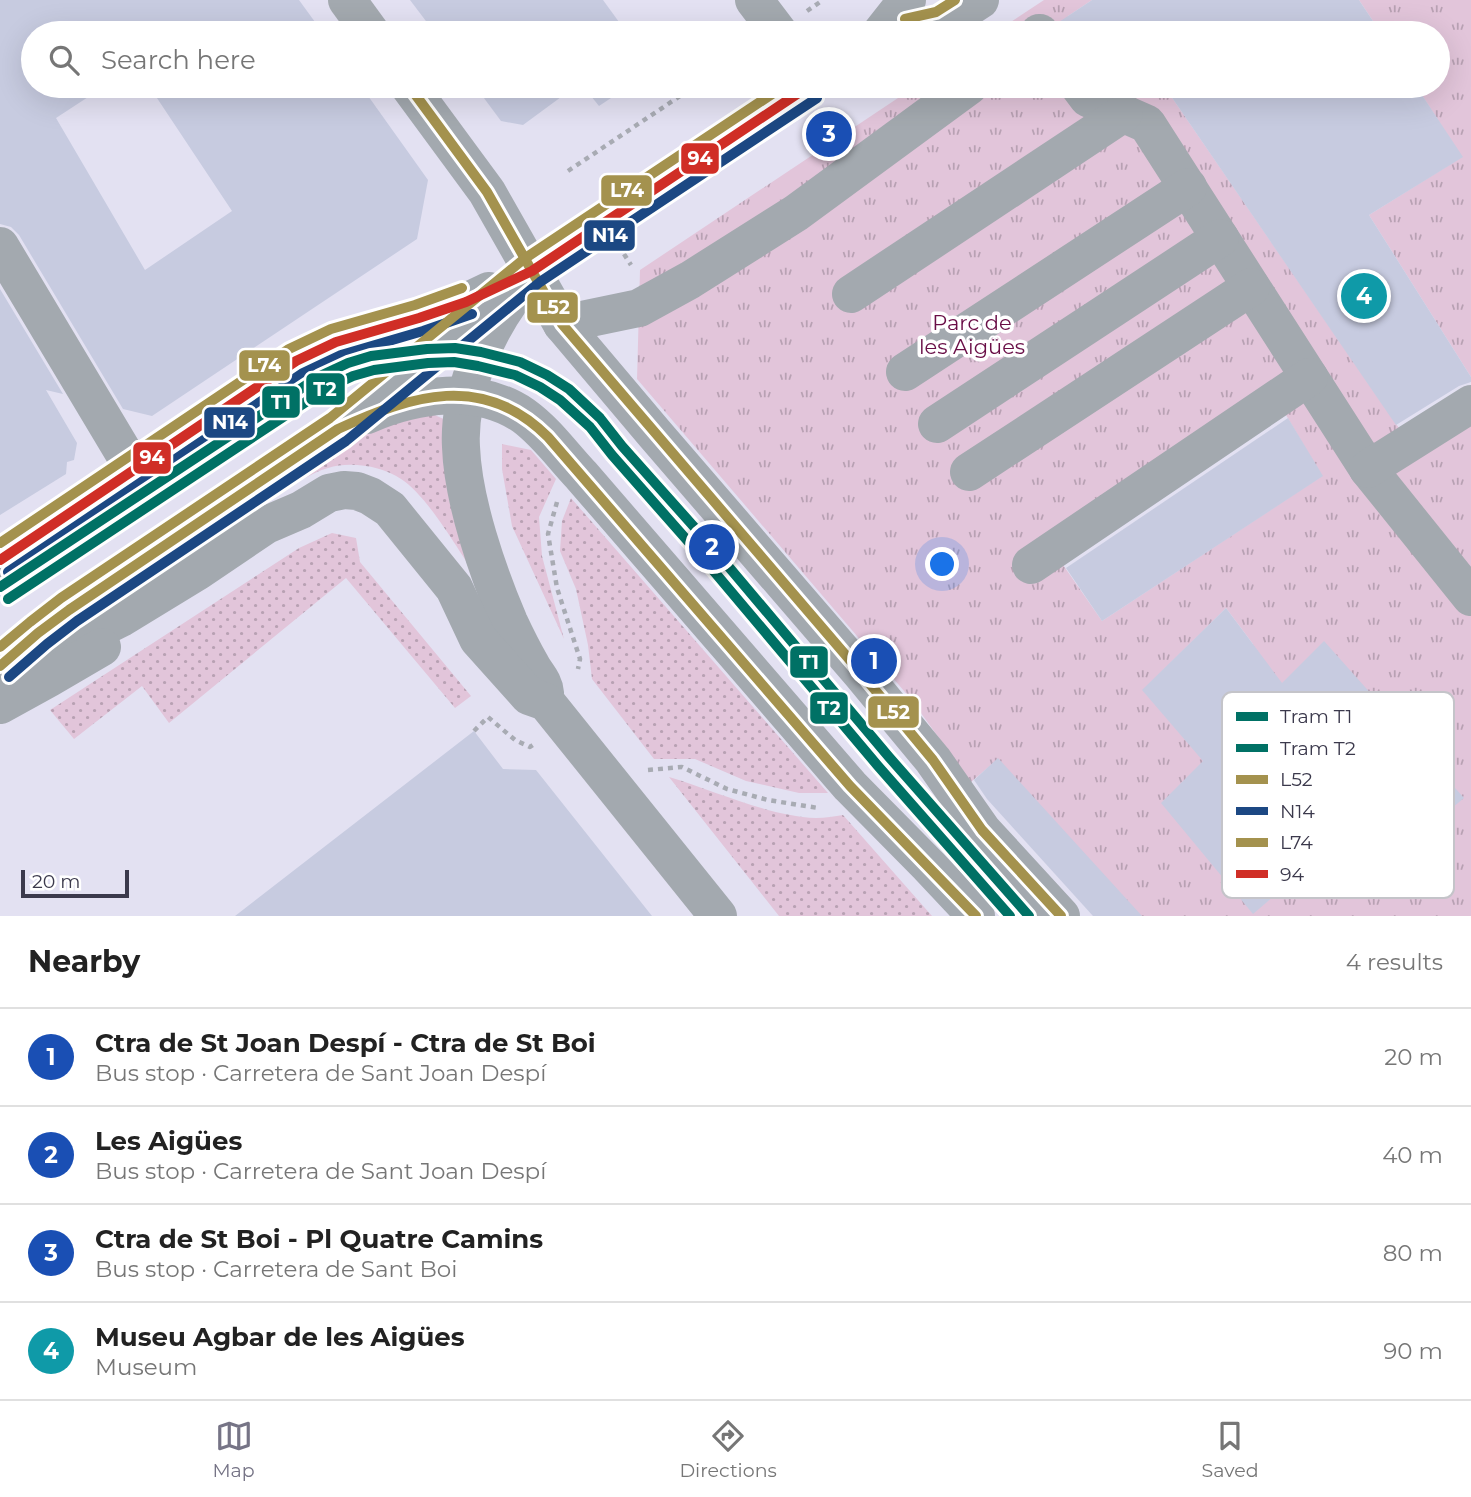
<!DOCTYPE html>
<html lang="en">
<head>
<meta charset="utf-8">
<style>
  :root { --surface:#fff; --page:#f6f6f6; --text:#222; --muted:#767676; --line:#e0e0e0; --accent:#767486 }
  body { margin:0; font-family:Montserrat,sans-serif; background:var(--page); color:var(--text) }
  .scale { position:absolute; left:21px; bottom:18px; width:108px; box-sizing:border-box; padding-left:7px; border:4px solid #3b394c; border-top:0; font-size:19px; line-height:24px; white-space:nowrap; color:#3b394c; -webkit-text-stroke:5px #fff; paint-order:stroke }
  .you { position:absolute; left:943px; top:565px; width:24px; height:24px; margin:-18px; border:5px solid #fff; border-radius:50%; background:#1a73e8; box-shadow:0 0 0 10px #1a73e833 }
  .badge { display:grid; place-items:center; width:46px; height:46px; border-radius:50%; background:var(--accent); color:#fff; font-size:23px; font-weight:700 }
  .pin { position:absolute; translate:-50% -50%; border:4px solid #fff; box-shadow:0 2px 7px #0006 }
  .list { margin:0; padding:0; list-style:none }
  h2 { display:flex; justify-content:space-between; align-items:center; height:91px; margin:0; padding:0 28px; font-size:30px }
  h2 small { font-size:23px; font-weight:400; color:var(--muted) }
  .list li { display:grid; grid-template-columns:46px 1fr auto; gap:21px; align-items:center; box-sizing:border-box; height:98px; padding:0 28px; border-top:2px solid var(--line) }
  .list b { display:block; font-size:26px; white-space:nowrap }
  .list p { margin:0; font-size:23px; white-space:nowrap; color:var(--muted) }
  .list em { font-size:23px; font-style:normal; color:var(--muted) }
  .icon { flex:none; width:38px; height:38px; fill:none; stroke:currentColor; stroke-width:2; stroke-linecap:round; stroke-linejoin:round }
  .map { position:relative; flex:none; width:1471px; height:916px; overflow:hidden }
  .search { position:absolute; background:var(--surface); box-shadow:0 7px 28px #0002; left:21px; right:21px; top:21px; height:77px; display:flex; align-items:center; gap:18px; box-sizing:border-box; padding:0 24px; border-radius:38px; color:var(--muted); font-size:26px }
  .sheet { height:483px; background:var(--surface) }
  nav { display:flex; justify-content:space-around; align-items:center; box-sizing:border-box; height:98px; border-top:2px solid var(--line); background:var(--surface); font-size:19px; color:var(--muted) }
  nav a { display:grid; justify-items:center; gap:4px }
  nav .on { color:var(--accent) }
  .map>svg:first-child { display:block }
  .grass { fill:url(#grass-dots) }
  .park { fill:url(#park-tufts); fill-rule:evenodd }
  .building { fill:#c7cbe0 }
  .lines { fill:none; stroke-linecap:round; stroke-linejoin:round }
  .path { stroke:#a8abb3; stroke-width:4.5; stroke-dasharray:5 5; stroke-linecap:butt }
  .minor { stroke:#a3a9af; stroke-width:38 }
  .bus-1-casing { stroke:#fff; stroke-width:16 }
  .bus-2-casing { stroke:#fff; stroke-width:16 }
  .bus-3-casing { stroke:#fff; stroke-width:16 }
  .bus-4-casing { stroke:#fff; stroke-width:16 }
  .bus-1 { stroke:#a4924e; stroke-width:10 }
  .bus-2 { stroke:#1c4883; stroke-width:10 }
  .bus-3 { stroke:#a4924e; stroke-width:10 }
  .bus-4 { stroke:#d02e26; stroke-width:10 }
  .tram-1-casing { stroke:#fff; stroke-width:16 }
  .tram-2-casing { stroke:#fff; stroke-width:16 }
  .tram-1 { stroke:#007165; stroke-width:10 }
  .tram-2 { stroke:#007165; stroke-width:10 }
  .labels { text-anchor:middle; stroke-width:7; stroke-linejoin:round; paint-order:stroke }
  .park-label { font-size:21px; fill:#690d46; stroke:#fff }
  .key { fill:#fff; stroke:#c4c4c9; stroke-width:2 }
  .key-label { font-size:19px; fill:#3b394c }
  .line-badge { stroke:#fff; stroke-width:2.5 }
  .badge-label { font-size:19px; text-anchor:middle; font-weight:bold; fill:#fff }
</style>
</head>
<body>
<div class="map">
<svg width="1471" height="916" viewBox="0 0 1471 916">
  <defs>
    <pattern id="grass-dots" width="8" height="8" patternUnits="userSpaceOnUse" patternTransform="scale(1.75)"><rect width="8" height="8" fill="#e2c5da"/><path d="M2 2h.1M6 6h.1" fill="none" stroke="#b8a1b3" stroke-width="1.8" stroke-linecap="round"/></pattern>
    <pattern id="park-tufts" width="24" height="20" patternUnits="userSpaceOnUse" patternTransform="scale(1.75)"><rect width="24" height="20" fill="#e2c5da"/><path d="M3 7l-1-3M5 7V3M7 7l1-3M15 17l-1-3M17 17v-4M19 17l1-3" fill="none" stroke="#b8a1b3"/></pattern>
  </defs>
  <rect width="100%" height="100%" fill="#e3e1f2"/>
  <g class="grass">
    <path d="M 428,412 L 448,421 L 479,581 C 460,553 428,496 401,479 C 382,466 350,461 328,468 C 320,470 311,475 303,479 L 366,431 Z"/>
    <polygon points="502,444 531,450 556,479 539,517 542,556 564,639 512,526 502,469"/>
    <polygon points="571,498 828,793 799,793 746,781 695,759 654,759 592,679 588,645 576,589 560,551 562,521"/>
    <polygon points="332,533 356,538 360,562 471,696 455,708 346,578 169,723 142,686 74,739 50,710 299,548"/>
    <path d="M 669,777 C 716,791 768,816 816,818 C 825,818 835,816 843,815 L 932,916 L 779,916 Z"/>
  </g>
  <g class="park">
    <polygon points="1044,0 1092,0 1068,16 1080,33 994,33"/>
    <polygon points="1359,0 1471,0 1471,377 1369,215 1462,157 1416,86 1438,86 1438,33 1381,33"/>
    <path d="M 916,86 L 1164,86 L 1401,431 L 1471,392 L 1471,916 L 1117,916 L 998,759 L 971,782 L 910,698 L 637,379 L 640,270 ZM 1286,415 L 1322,476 L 1102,621 L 1061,562 ZM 1226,608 L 1253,644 L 1173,725 L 1143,690 ZM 1324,642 L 1343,899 L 1313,863 L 1253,913 Z"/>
  </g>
  <g class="building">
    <polygon points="0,0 299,0 323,33 33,33 33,86 105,86 56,118 145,270 232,211 149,86 361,86 428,180 417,239 152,416 123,409 19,235 11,227 0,224"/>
    <polygon points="410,0 603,0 627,33 435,33"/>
    <polygon points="1092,0 1359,0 1381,33 1062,33 1059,22"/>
    <polygon points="475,86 576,86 523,125 501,121"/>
    <polygon points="583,86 629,86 599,106"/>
    <polygon points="1164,86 1416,86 1463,157 1369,215 1471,377 1471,382 1459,386 1396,425"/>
    <polygon points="0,289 63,394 46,390 77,443 74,460 67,462 66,474 0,515"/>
    <polygon points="1288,418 1323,476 1102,621 1066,568"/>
    <polygon points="1226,608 1282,683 1324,641 1464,798 1343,899 1313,863 1253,914 1161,803 1203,761 1142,690"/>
    <polygon points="474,731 503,769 536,770 652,916 235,916"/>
    <polygon points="998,758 1142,916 1093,916 987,799 974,780"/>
  </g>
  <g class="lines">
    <g class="path">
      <polyline points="807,11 823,0"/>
      <polyline points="568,171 695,86"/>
      <polyline points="624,254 631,265"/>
      <polyline points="557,502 548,534 557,588 580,659 578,669"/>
      <polyline points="474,731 488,717 515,740 530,747 533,745"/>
      <polyline points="648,770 682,767 727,789 768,800 818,808"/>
    </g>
    <g class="minor">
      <polyline points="347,0 371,33"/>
      <polyline points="754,0 779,33"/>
      <polyline points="881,33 907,0"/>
      <polyline points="908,33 942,25 980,0"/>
      <polyline points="1039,33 1040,33"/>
      <polyline points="409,86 487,192 562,324 654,433 861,673 933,760 982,830 1061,916"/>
      <polyline points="1079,86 1088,98 1147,124 1368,469 1471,597"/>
      <polyline points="0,246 134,470"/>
      <polyline points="851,294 1124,113"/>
      <path d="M 512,298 C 483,339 458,396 461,447 C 463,501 488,573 509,622 C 516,637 523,651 531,665 C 536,675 544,681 545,693"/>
      <polyline points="562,324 639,308 690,280 796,213 969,86"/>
      <polyline points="905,372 1188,187"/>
      <path d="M 367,415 C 416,394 478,384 524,416 C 546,432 563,456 581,475 L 850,786 L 929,866 L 976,916"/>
      <polyline points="937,424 1220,238"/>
      <polyline points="1368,469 1471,404"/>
      <polyline points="969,472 1251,287"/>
      <polyline points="0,560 296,361 336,342 419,318 466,302 489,291"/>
      <polyline points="1031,565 1309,377"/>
      <polyline points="25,656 58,646 95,631 121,618 198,571 266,525 301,510 329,493 344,490 357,491 370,496 390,509 454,588 478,639 529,696 546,702 718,916"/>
      <polyline points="0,666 38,633 69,610 338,429 532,271 809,86"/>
      <polyline points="0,705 49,678 102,647"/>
    </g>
    <g class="bus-1-casing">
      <g id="bus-1">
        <polyline points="409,86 487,192 562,324 861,673 933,760 982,830 1061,916"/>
        <path d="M 0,666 L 38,633 L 69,610 L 338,429 C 412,395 483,372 548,437 L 850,786 L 976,916"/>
      </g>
    </g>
    <g class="bus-2-casing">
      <g id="bus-2">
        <polyline points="8,572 303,373 341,355 423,331 472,314"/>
        <polyline points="9,677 47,644 77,621 346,441 540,282 817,98"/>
      </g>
    </g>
    <g class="bus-3-casing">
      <g id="bus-3">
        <polyline points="905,19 936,12 955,0"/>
        <polyline points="0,543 289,349 331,329 415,305 462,288"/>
        <polyline points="0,647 30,622 61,598 330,418 524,259 784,86"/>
      </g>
    </g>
    <g class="bus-4-casing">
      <polyline id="bus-4" points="0,560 296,361 336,342 419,318 466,302 532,271 809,86"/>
    </g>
    <use href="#bus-1" class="bus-1"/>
    <use href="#bus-2" class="bus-2"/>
    <use href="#bus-3" class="bus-3"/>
    <use href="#bus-4" class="bus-4"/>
    <g class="tram-1-casing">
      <polyline id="tram-1" points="0,587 320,376 348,363 371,356 427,349 455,348 481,352 520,362 547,375 569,389 600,418 622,446 712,547 889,757 1029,916"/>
    </g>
    <g class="tram-2-casing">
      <polyline id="tram-2" points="8,599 327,388 353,376 374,370 428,363 454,362 478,366 515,375 540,387 560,400 590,427 612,455 701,556 878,766 1010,916"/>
    </g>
    <use href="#tram-1" class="tram-1"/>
    <use href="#tram-2" class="tram-2"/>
  </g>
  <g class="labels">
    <g class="park-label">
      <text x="972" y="330">Parc de<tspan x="972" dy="24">les Aigües</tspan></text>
    </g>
  </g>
  <rect x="1222" y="692" width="232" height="206" rx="10" class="key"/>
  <rect x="1236" y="712" width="32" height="9" fill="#007165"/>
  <rect x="1236" y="744" width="32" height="8" fill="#007165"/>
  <rect x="1236" y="775" width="32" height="9" fill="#a4924e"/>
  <rect x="1236" y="807" width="32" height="8" fill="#1c4883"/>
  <rect x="1236" y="838" width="32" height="9" fill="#a4924e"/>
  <rect x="1236" y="870" width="32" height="8" fill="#d02e26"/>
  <g class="key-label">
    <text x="1280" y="723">Tram T1</text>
    <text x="1280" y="755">Tram T2</text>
    <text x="1280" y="786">L52</text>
    <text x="1280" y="818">N14</text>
    <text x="1280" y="849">L74</text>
    <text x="1280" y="881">94</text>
  </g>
  <g class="line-badge">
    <rect x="680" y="142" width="40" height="33" rx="7" fill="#d02e26"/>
    <rect x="600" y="174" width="53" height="33" rx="7" fill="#a4924e"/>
    <rect x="583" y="219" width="53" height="33" rx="7" fill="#1c4883"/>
    <rect x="526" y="291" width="53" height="33" rx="7" fill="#a4924e"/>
    <rect x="238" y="349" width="53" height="33" rx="7" fill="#a4924e"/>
    <rect x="305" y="372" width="41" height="34" rx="7" fill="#007165"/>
    <rect x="261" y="385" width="40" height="34" rx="7" fill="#007165"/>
    <rect x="203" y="406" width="53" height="33" rx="7" fill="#1c4883"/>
    <rect x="132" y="441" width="40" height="34" rx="7" fill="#d02e26"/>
    <rect x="789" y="645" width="40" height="34" rx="7" fill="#007165"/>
    <rect x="809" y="691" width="40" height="34" rx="7" fill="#007165"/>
    <rect x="867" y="695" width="53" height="34" rx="7" fill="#a4924e"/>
  </g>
  <g class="badge-label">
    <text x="700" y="165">94</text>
    <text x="627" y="197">L74</text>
    <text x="610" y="242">N14</text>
    <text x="553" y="314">L52</text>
    <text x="264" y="372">L74</text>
    <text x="325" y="396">T2</text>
    <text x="281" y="409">T1</text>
    <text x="230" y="429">N14</text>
    <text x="152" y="464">94</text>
    <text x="809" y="669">T1</text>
    <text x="829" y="715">T2</text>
    <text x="893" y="719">L52</text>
  </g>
</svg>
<div class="scale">20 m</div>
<div class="you"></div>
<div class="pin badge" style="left:874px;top:661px;background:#1a4fb4">1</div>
<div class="pin badge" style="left:712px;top:547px;background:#1a4fb4">2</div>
<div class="pin badge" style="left:829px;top:134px;background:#1a4fb4">3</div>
<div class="pin badge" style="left:1364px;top:296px;background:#0f9aa8">4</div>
<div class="search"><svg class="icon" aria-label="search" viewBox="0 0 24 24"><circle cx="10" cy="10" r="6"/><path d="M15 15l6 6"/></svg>Search here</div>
</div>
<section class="sheet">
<h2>Nearby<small>4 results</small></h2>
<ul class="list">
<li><span class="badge" style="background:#1a4fb4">1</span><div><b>Ctra de St Joan Despí - Ctra de St Boi</b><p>Bus stop · Carretera de Sant Joan Despí</p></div><em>20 m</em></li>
<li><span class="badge" style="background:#1a4fb4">2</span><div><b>Les Aigües</b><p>Bus stop · Carretera de Sant Joan Despí</p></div><em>40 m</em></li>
<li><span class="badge" style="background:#1a4fb4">3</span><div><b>Ctra de St Boi - Pl Quatre Camins</b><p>Bus stop · Carretera de Sant Boi</p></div><em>80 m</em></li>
<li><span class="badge" style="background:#0f9aa8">4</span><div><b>Museu Agbar de les Aigües</b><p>Museum</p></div><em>90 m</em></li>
</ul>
</section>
<nav>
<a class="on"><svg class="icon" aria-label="map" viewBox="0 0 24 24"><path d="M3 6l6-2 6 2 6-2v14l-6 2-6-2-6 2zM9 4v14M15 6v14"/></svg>Map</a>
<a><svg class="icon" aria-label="directions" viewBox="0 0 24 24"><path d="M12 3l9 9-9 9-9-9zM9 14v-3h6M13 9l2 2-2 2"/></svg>Directions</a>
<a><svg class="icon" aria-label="saved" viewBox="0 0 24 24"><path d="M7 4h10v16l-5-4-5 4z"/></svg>Saved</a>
</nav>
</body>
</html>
